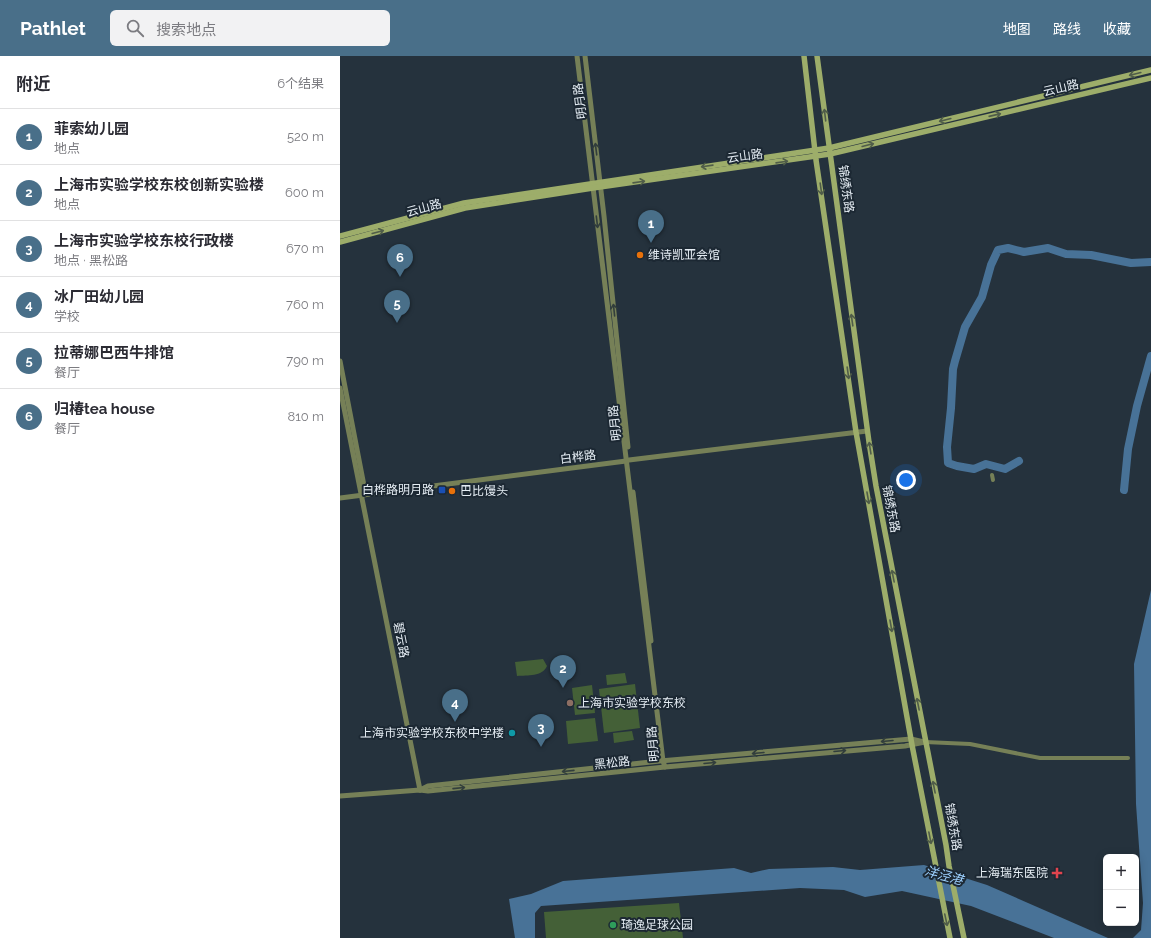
<!DOCTYPE html>
<html lang="zh">
<head>
<meta charset="utf-8">
<style>
  :root { --surface:#fff; --page:#f2f2f3; --text:#2b2b33; --muted:#7c7c81; --line:#e1e1e2; --accent:#496f89 }
  body { margin:0; font-family:Raleway,"Noto Sans SC",sans-serif; background:var(--page); color:var(--text) }
  .controls { position:absolute; right:12px; bottom:12px; display:grid; overflow:hidden; border-radius:6px; box-shadow:0 2px 10px #0003 }
  .controls button { width:36px; height:36px; display:grid; place-items:center; padding:0; border:0; border-bottom:1px solid var(--line); background:var(--surface); color:var(--text); font:20px sans-serif }
  .you { position:absolute; left:566px; top:424px; width:14px; height:14px; margin:-10px; border:3px solid #fff; border-radius:50%; background:#1a73e8; box-shadow:0 0 0 6px #1a73e833 }
  .badge { display:grid; place-items:center; width:26px; height:26px; border-radius:50%; background:var(--accent); color:#fff; font-size:13px; font-weight:700 }
  .pin { position:absolute; translate:-50% -33px; filter:drop-shadow(0 1px 2px #0008) }
  .pin::after { content:''; position:absolute; top:21px; width:14px; height:12px; background:inherit; clip-path:polygon(0 0,100% 0,50% 100%) }
  .list { margin:0; padding:0; list-style:none }
  h2 { display:flex; justify-content:space-between; align-items:center; height:52px; margin:0; padding:0 16px; font-size:17px }
  h2 small { font-size:13px; font-weight:400; color:var(--muted) }
  .list li { display:grid; grid-template-columns:26px 1fr auto; gap:12px; align-items:center; box-sizing:border-box; height:56px; padding:0 16px; border-top:1px solid var(--line) }
  .list b { display:block; font-size:15px; white-space:nowrap }
  .list p { margin:0; font-size:13px; white-space:nowrap; color:var(--muted) }
  .list em { font-size:13px; font-style:normal; color:var(--muted) }
  .icon { flex:none; width:22px; height:22px; fill:none; stroke:currentColor; stroke-width:2; stroke-linecap:round; stroke-linejoin:round }
  .map { position:relative; flex:none; width:811px; height:882px; overflow:hidden }
  header { display:flex; align-items:center; gap:24px; box-sizing:border-box; height:56px; padding:0 20px; background:var(--accent); color:#fff }
  header strong { font-size:19px }
  nav { display:flex; gap:22px; margin-inline-start:auto; font-size:14px }
  .search { width:280px; height:36px; background:var(--page); display:flex; align-items:center; gap:10px; box-sizing:border-box; padding:0 14px; border-radius:6px; color:var(--muted); font-size:15px }
  main { display:flex }
  aside { flex:1; background:var(--surface) }
  .map>svg:first-child { display:block }
  .green { fill:#446037 }
  .water { fill:#487297 }
  .lines { fill:none; stroke-linecap:round; stroke-linejoin:round }
  .river { stroke:#487297; stroke-width:8 }
  .minor { stroke:#768057; stroke-width:4 }
  .tertiary { stroke:#768057; stroke-width:5 }
  .secondary { stroke:#9dad6a; stroke-width:5.5 }
  .oneway { stroke:#505d49 }
  .oneway2 { stroke:#323e3c }
  .food-dot { fill:#e8710a; stroke:#1c2833; stroke-width:1.5 }
  .transit-dot { fill:#1a4fb4; stroke:#1c2833; stroke-width:1.5 }
  .education-dot { fill:#8d6e63; stroke:#1c2833; stroke-width:1.5 }
  .culture-dot { fill:#0f9aa8; stroke:#1c2833; stroke-width:1.5 }
  .health-dot { fill:#e0444e; stroke:#1c2833; stroke-width:1.5 }
  .leisure-dot { fill:#2e9e5b; stroke:#1c2833; stroke-width:1.5 }
  .labels { text-anchor:middle; stroke-width:4; stroke-linejoin:round; paint-order:stroke }
  .street-label { font-size:12px; fill:#e5edf4; stroke:#1c2833 }
  .poi-label { font-size:12px; fill:#e5edf4; stroke:#1c2833; text-anchor:start }
  .water-label { font-size:13px; font-style:italic; fill:#9ccffd; stroke:#1c2833 }
</style>
</head>
<body>
<header>
<strong>Pathlet</strong>
<div class="search"><svg class="icon" aria-label="search" viewBox="0 0 24 24"><circle cx="10" cy="10" r="6"/><path d="M15 15l6 6"/></svg>搜索地点</div>
<nav><a>地图</a><a>路线</a><a>收藏</a></nav>
</header>
<main>
<aside>
<h2>附近<small>6个结果</small></h2>
<ul class="list">
<li><span class="badge">1</span><div><b>菲索幼儿园</b><p>地点</p></div><em>520 m</em></li>
<li><span class="badge">2</span><div><b>上海市实验学校东校创新实验楼</b><p>地点</p></div><em>600 m</em></li>
<li><span class="badge">3</span><div><b>上海市实验学校东校行政楼</b><p>地点 · 黑松路</p></div><em>670 m</em></li>
<li><span class="badge">4</span><div><b>冰厂田幼儿园</b><p>学校</p></div><em>760 m</em></li>
<li><span class="badge">5</span><div><b>拉蒂娜巴西牛排馆</b><p>餐厅</p></div><em>790 m</em></li>
<li><span class="badge">6</span><div><b>归椿tea house</b><p>餐厅</p></div><em>810 m</em></li>
</ul>
</aside>
<div class="map">
<svg width="811" height="882" viewBox="0 0 811 882">
  <rect width="100%" height="100%" fill="#25323d"/>
  <g class="green">
    <path d="M 203,603 L 207,610 C 202,621 188,619 177,620 L 175,606 Z"/>
    <polygon points="285,617 287,627 267,629 266,619"/>
    <polygon points="295,628 300,672 264,677 259,633"/>
    <polygon points="252,629 255,657 235,659 232,632"/>
    <polygon points="255,662 258,685 228,688 226,665"/>
    <polygon points="292,675 294,684 274,687 273,677"/>
    <polygon points="339,847 343,882 206,882 204,856"/>
  </g>
  <g class="water">
    <polygon points="811,534 811,882 793,882 801,874 803,847 796,748 794,608"/>
    <polygon points="584,809 647,829 768,882 714,882 631,850 562,835 525,841 504,834 460,832 201,850 195,857 195,882 175,882 169,843 191,838 223,825 394,812 411,817 429,813 493,811 520,814"/>
  </g>
  <g class="lines">
    <g class="river">
      <polyline points="679,405 665,413 646,408 634,413 617,410 608,407 607,391 611,352 613,313 615,305 625,271 642,241 651,209 658,194 668,192 684,196 708,192 726,198 751,199 791,207 811,206"/>
      <polyline points="784,434 788,393 797,350 811,300"/>
    </g>
    <g class="minor">
      <polyline points="652,419 653,424"/>
      <polyline points="585,686 630,688 700,702 788,702"/>
    </g>
    <g class="tertiary">
      <path d="M 237,0 C 265,235 293,470 323,705 L 325,711"/>
      <polyline points="245,0 264,160 288,391"/>
      <polyline points="0,305 25,435 22,439"/>
      <polyline points="0,332 80,734"/>
      <polyline points="289,404 527,375"/>
      <polyline points="293,436 311,585"/>
      <polyline points="0,442 286,405"/>
      <polyline points="80,734 88,730 320,705 571,683 584,686"/>
      <polyline points="0,740 80,734 88,735 325,711 565,690 585,686"/>
    </g>
    <g class="secondary">
      <polyline points="464,0 476,104 516,376 572,689 610,882"/>
      <polyline points="477,0 529,386 536,430 606,789 609,810 624,882"/>
      <polyline points="0,180 124,147 489,92 811,14"/>
      <polyline points="0,186 125,152 253,132 490,98 811,22"/>
    </g>
  </g>
  <defs><path id="oneway-shaft" d="M-6 0H5M1.5-3L5.5 0L1.5 3" fill="none" stroke-width="1.6" stroke-linecap="round" stroke-linejoin="round"/></defs>
  <g class="oneway">
    <use href="#oneway-shaft" transform="translate(795 18) rotate(166)"/>
    <use href="#oneway-shaft" transform="translate(485 59) rotate(-97)"/>
    <use href="#oneway-shaft" transform="translate(655 59) rotate(-13)"/>
    <use href="#oneway-shaft" transform="translate(605 64) rotate(166)"/>
    <use href="#oneway-shaft" transform="translate(528 89) rotate(-14)"/>
    <use href="#oneway-shaft" transform="translate(442 106) rotate(-8)"/>
    <use href="#oneway-shaft" transform="translate(367 110) rotate(172)"/>
    <use href="#oneway-shaft" transform="translate(299 126) rotate(-8)"/>
    <use href="#oneway-shaft" transform="translate(481 133) rotate(82)"/>
    <use href="#oneway-shaft" transform="translate(38 176) rotate(-15)"/>
    <use href="#oneway-shaft" transform="translate(512 264) rotate(-98)"/>
    <use href="#oneway-shaft" transform="translate(508 317) rotate(82)"/>
    <use href="#oneway-shaft" transform="translate(530 392) rotate(-99)"/>
    <use href="#oneway-shaft" transform="translate(528 442) rotate(80)"/>
    <use href="#oneway-shaft" transform="translate(553 520) rotate(-101)"/>
    <use href="#oneway-shaft" transform="translate(551 570) rotate(80)"/>
    <use href="#oneway-shaft" transform="translate(578 648) rotate(-101)"/>
    <use href="#oneway-shaft" transform="translate(594 731) rotate(-101)"/>
    <use href="#oneway-shaft" transform="translate(590 782) rotate(79)"/>
    <use href="#oneway-shaft" transform="translate(606 864) rotate(78)"/>
  </g>
  <g class="oneway2">
    <use href="#oneway-shaft" transform="translate(256 93) rotate(-97)"/>
    <use href="#oneway-shaft" transform="translate(257 166) rotate(83)"/>
    <use href="#oneway-shaft" transform="translate(274 254) rotate(-96)"/>
    <use href="#oneway-shaft" transform="translate(547 685) rotate(175)"/>
    <use href="#oneway-shaft" transform="translate(500 695) rotate(-5)"/>
    <use href="#oneway-shaft" transform="translate(418 697) rotate(175)"/>
    <use href="#oneway-shaft" transform="translate(370 707) rotate(-5)"/>
    <use href="#oneway-shaft" transform="translate(228 715) rotate(174)"/>
    <use href="#oneway-shaft" transform="translate(119 732) rotate(-6)"/>
  </g>
  <g class="food-dot">
    <circle cx="300" cy="199" r="4"/>
    <circle cx="112" cy="435" r="4"/>
  </g>
  <rect class="transit-dot" x="98" y="430" width="8" height="8" rx="2"/>
  <circle class="education-dot" cx="230" cy="647" r="4"/>
  <circle class="culture-dot" cx="172" cy="677" r="4"/>
  <path class="health-dot" d="M715 811h4v4h4v4h-4v4h-4v-4h-4v-4h4z"/>
  <circle class="leisure-dot" cx="273" cy="869" r="4"/>
  <g class="labels">
    <g class="street-label">
      <text transform="translate(721 32) rotate(-13)" y="4">云山路</text>
      <text transform="translate(240 45) rotate(-97)" y="4">明月路</text>
      <text transform="translate(405 100) rotate(-8)" y="4">云山路</text>
      <text transform="translate(506 133) rotate(82)" y="4">锦绣东路</text>
      <text transform="translate(84 152) rotate(-15)" y="4">云山路</text>
      <text transform="translate(275 367) rotate(-96)" y="4">明月路</text>
      <text transform="translate(238 401) rotate(-7)" y="4">白桦路</text>
      <text transform="translate(551 453) rotate(79)" y="4">锦绣东路</text>
      <text transform="translate(61 584) rotate(79)" y="4">碧云路</text>
      <text transform="translate(313 688) rotate(-95)" y="4">明月路</text>
      <text transform="translate(272 707) rotate(-6)" y="4">黑松路</text>
      <text transform="translate(613 771) rotate(80)" y="4">锦绣东路</text>
    </g>
    <g class="poi-label">
      <text x="308" y="203">维诗凯亚会馆</text>
      <text x="94" y="438" text-anchor="end">白桦路明月路</text>
      <text x="120" y="439">巴比馒头</text>
      <text x="238" y="651">上海市实验学校东校</text>
      <text x="164" y="681" text-anchor="end">上海市实验学校东校中学楼</text>
      <text x="708" y="821" text-anchor="end">上海瑞东医院</text>
      <text x="281" y="873">琦逸足球公园</text>
    </g>
    <g class="water-label">
      <text transform="translate(604 819) rotate(15)" y="5">洋泾港</text>
    </g>
  </g>
</svg>
<div class="controls">
<button>+</button>
<button>−</button>
</div>
<div class="you"></div>
<div class="pin badge" style="left:311px;top:187px">1</div>
<div class="pin badge" style="left:223px;top:632px">2</div>
<div class="pin badge" style="left:201px;top:691px">3</div>
<div class="pin badge" style="left:115px;top:666px">4</div>
<div class="pin badge" style="left:57px;top:267px">5</div>
<div class="pin badge" style="left:60px;top:221px">6</div>
</div>
</main>
</body>
</html>
